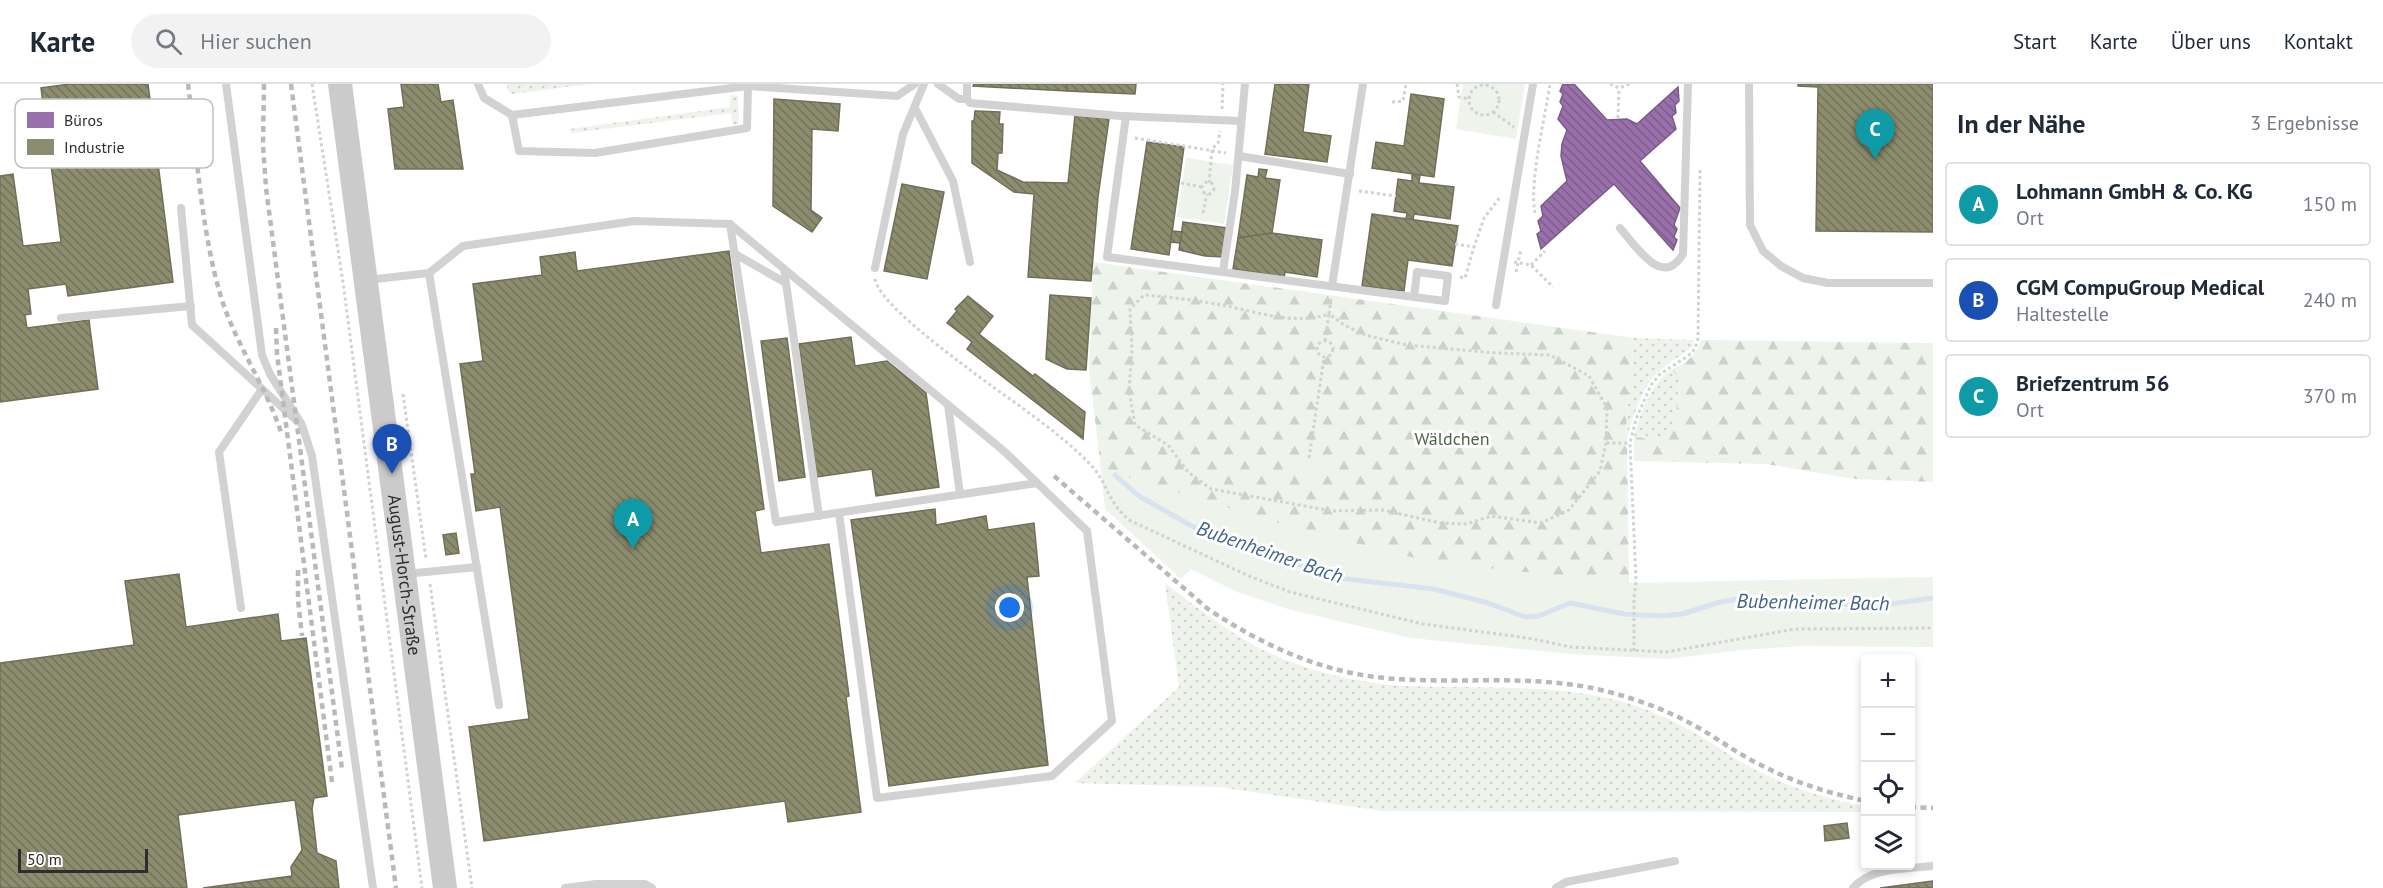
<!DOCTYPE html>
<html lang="de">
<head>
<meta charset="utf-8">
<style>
  :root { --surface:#fff; --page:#f2f2f3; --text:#1f2937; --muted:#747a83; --line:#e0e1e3; --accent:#767676 }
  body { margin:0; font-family:"PT Sans",sans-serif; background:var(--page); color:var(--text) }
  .controls { position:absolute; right:18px; bottom:18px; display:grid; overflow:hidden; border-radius:6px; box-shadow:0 3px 9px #0003 }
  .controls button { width:54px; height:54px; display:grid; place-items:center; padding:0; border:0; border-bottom:2px solid var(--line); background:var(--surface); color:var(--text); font:30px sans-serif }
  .scale { position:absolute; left:18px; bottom:15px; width:130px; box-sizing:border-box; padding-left:6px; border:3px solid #2d2d2d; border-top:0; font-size:16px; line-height:21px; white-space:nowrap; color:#2d2d2d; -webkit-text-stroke:4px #fff; paint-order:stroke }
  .you { position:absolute; left:1010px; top:524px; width:21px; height:21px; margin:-15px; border:4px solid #fff; border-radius:50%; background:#1a73e8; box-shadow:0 0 0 9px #1a73e833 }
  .badge { display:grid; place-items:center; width:39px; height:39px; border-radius:50%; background:var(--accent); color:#fff; font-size:20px; font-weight:700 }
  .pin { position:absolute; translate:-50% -50px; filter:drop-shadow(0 2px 3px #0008) }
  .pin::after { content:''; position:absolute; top:32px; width:21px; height:18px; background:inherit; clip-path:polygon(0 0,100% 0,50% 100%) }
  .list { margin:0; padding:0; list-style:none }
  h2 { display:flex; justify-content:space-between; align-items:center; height:78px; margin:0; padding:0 24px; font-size:26px }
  h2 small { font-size:20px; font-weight:400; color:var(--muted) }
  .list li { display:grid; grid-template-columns:39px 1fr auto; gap:18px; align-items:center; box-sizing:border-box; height:84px; margin:0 12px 12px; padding:0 12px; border:2px solid var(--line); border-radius:6px }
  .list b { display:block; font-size:22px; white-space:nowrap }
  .list p { margin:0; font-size:20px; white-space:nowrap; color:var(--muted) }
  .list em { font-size:20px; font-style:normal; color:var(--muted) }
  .icon { flex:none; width:33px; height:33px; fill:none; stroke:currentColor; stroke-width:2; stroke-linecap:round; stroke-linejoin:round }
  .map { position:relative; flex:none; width:1933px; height:804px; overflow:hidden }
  header { display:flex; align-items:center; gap:36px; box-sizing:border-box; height:84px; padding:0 30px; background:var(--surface); border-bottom:2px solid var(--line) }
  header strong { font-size:28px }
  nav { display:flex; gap:33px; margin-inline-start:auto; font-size:21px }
  .search { width:420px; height:54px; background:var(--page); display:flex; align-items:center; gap:15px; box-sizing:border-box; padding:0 21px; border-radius:33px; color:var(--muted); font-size:22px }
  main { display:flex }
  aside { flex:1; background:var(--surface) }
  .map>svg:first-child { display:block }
  .grass { fill:url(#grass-dots) }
  .forest { fill:url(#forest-firs) }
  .park { fill:#eef3eb }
  .offices { fill:url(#offices-back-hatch); stroke:#795c85; stroke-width:1.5 }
  .industry { fill:url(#industry-back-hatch); stroke:#70705a; stroke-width:1.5 }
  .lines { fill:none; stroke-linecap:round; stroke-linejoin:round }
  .stream { stroke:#d8e3ef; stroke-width:5 }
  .path { stroke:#d2d2d2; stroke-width:3; stroke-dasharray:3 3; stroke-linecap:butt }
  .lane { stroke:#d2d2d2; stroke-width:8 }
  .secondary { stroke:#cbcbcb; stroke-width:24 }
  .rail { stroke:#b9b9b9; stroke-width:4.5; stroke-dasharray:6 4.5; stroke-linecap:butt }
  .labels { text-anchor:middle; stroke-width:6; stroke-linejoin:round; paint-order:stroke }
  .park-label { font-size:18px; fill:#4b653e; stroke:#fff }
  .street-label { font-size:18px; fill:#2d2d2d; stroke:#fff }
  .water-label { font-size:20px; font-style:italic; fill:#416389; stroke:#fff }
  .key { fill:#fff; stroke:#c0c0c0; stroke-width:1.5 }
  .key-label { font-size:16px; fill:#2d2d2d }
</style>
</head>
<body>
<header>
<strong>Karte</strong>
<div class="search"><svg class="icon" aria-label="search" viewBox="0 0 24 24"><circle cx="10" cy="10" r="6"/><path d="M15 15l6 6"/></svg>Hier suchen</div>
<nav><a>Start</a><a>Karte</a><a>Über uns</a><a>Kontakt</a></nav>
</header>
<main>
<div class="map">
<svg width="1933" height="804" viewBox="0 0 1933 804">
  <defs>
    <pattern id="grass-dots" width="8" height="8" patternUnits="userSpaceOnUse" patternTransform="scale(1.5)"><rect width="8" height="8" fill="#eef3eb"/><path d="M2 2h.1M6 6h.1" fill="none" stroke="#ccd1ca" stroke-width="1.8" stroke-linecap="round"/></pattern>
    <pattern id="forest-firs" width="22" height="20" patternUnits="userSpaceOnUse" patternTransform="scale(1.5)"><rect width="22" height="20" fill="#eef3eb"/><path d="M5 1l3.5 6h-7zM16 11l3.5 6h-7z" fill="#ccd1ca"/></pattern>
    <pattern id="offices-back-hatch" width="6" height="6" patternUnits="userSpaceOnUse" patternTransform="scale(1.5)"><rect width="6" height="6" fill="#9970ab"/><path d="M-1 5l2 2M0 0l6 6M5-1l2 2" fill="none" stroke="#7d5c8c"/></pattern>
    <pattern id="industry-back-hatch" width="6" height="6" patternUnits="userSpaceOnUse" patternTransform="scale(1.5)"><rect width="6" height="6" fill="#8c8c6e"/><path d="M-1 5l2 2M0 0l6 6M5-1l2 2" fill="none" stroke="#73735b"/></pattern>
  </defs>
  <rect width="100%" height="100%" fill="#fff"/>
  <g class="grass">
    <polygon points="507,0 590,0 513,10 508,7"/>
    <polygon points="731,11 738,12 739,40 733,41 731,29 571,49 570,45 730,23"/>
    <path d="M 1634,254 L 1694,256 L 1693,263 L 1687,267 C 1646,293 1645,302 1629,346 L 1626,346 Z"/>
    <path d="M 1669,287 L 1674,288 L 1680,296 L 1676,328 L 1669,353 L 1651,356 L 1634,352 C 1641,328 1650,303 1669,287 Z"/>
    <path d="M 1165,499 C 1193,521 1223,544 1255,562 C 1299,585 1353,599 1403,602 C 1474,605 1546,599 1616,616 C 1645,623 1674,637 1700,652 C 1719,663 1737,677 1758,687 C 1792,704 1828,716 1865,722 L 1865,728 L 1382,727 L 1219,703 L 1075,699 L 1179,603 Z"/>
  </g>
  <g class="forest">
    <polygon points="1093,178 1634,254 1626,343 1626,346 1629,346 1627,355 1629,499 1430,478 1294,444 1101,385 1089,286"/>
    <path d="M 1701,256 L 1933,259 L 1933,398 L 1855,395 L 1766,380 L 1634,377 L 1634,352 L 1651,356 L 1669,353 L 1676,328 L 1680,296 L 1674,288 L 1669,287 C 1684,279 1696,274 1701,256 Z"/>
  </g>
  <g class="park">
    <polygon points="1463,0 1525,0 1516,55 1456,45"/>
    <polygon points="1186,74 1233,81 1224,140 1177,133"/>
    <polygon points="1298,372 1320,377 1317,395 1295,391"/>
    <polygon points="1101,385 1294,444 1430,478 1629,499 1933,493 1933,563 1803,562 1741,566 1667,575 1572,570 1411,554 1291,526 1237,508 1191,485 1181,495 1105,425"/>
  </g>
  <polygon class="offices" points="1563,0 1574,0 1607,36 1627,35 1637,40 1678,3 1679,17 1675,21 1676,29 1672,32 1676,45 1640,77 1680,124 1674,141 1677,145 1674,153 1677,156 1673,166 1614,100 1541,165 1537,150 1541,147 1538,137 1543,132 1541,122 1567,97 1561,72 1562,60 1567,46 1558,35 1563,22 1560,18 1563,10 1560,7"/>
  <g class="industry">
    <polygon points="70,0 148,0 173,198 68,212 66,200 28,205 31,230 25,231 27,244 89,236 98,305 0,318 0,92 13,90 23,162 61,158 41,4"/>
    <polygon points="401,0 438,0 441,18 453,16 463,85 395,85 388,25 404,23"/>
    <polygon points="974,0 1067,0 1067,7 973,2"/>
    <polygon points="1067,0 1136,0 1135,10 1067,7"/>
    <polygon points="1275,0 1309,0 1303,48 1331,52 1327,78 1265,70"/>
    <polygon points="1798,0 1933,0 1933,148 1816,147 1818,3 1798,2"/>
    <polygon points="1411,10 1444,15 1434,93 1372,84 1376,58 1404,62"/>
    <polygon points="774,15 840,20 838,47 812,45 811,126 822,134 812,148 773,122"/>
    <polygon points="975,27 1000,28 999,40 1003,40 1002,69 998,69 997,86 1023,98 1068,99 1075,31 1109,35 1098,113 1091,197 1028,193 1034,110 1014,108 972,79 972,37 974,37"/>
    <polygon points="1147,58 1184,63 1169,171 1131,165"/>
    <polygon points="1259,85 1267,86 1265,94 1280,96 1272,149 1238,154 1247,91 1258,93"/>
    <polygon points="1412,90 1420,91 1419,99 1454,103 1450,135 1414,130 1413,136 1406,135 1407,129 1394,127 1398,95 1412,97"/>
    <polygon points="902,100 944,108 927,195 884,187"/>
    <polygon points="1372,130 1458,142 1452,182 1408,176 1404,207 1362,202"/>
    <polygon points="1183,138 1227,144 1223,173 1205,172 1179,166"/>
    <polygon points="1172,147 1182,148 1180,159 1170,158"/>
    <polygon points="1272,149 1322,156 1317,193 1285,188 1284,193 1233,185 1238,154"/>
    <polygon points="729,167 764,425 755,427 761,469 829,460 849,612 846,613 861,728 788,738 785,717 484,757 469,643 529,635 500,423 476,427 471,390 475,390 460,280 483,277 473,200 542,191 540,173 575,168 577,187"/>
    <polygon points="1050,211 1091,214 1086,286 1067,285 1046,275"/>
    <polygon points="968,212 993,232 979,250 1033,292 1035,290 1085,328 1083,355 967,265 972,258 947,239 957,227 955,225"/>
    <polygon points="851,253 855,282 887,277 926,309 939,403 876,412 872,385 817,393 799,260"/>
    <polygon points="787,254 805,393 779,397 761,257"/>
    <polygon points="935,425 936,441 986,432 988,446 1034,439 1039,492 1027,493 1048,681 889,702 851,436"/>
    <polygon points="456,449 459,469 446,471 443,451"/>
    <polygon points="179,490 186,543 278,530 281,557 306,554 327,712 314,714 312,725 317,769 336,777 339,804 203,804 292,792 291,783 302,766 295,716 178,731 187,804 0,804 0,579 134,561 125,497"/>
    <polygon points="1847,739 1849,754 1825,757 1824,742"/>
    <polygon points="1933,797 1933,804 1880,804"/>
  </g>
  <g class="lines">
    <polyline class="stream" points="1115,391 1139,412 1197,445 1338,494 1434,505 1488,519 1525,533 1539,532 1570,519 1624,530 1662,532 1682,530 1720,518 1744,514 1877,522 1933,514"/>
    <g class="path">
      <polyline points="312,0 343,198 422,804"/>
      <polyline points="1457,0 1459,13 1469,15"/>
      <polyline points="1610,0 1619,4 1630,0"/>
      <circle cx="1484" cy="16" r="15"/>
      <polyline points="1392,18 1403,17 1406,0"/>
      <polyline points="1222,25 1223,0"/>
      <polyline points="1493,28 1514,43"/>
      <polyline points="1618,34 1619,4"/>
      <polyline points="1135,54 1226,69"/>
      <circle cx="1208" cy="104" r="6"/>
      <polyline points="1181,99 1202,103"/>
      <polyline points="1209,99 1212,65 1218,59 1220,47"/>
      <polyline points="1359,107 1396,112"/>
      <polyline points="1203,129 1207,110"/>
      <path d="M 1535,129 C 1529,98 1545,34 1550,0"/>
      <polyline points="1455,160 1474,163 1484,134 1501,112"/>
      <polyline points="1514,178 1531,181 1553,203"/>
      <polyline points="1531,181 1545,167"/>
      <polyline points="1516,188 1521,165"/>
      <polyline points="1460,193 1465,194 1474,163"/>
      <path d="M 875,195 C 879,219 948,269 970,286 C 1007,314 1057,346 1089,379 C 1108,398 1108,421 1131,437 L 1249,492 L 1290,508 L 1423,540 L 1528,554 L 1571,563 L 1666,568 L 1795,545 L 1933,544"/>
      <polyline points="1331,215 1329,230 1344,241 1365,251 1407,261 1496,269 1550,271 1589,292 1607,324 1606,359 1630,359"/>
      <path d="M 1325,257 L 1329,230 C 1296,241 1260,229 1227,222 C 1200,217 1172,213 1144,211 L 1130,225 L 1132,266 L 1129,306 L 1135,341 L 1168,361 L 1188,388 L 1211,405 L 1332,427 L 1383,426 L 1440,439 L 1467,440 L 1491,432 L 1541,439 L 1569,426 L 1600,387 L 1606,359"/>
      <circle cx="1325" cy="265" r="8"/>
      <polyline points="403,310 426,475"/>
      <polyline points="1309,374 1324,274"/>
      <polyline points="430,500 472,804"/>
      <polyline points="1634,567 1634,514 1636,497 1630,359 1636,335 1651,301 1660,290 1688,272 1695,265 1698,255 1700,86"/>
    </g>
    <g class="lane">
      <polyline points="226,0 262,271 270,290 302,341 312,372 373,804"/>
      <polyline points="478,0 484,14 512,31 748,2 897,12 915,0"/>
      <polyline points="938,0 959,15 967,15"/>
      <polyline points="967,0 967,15 970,19 1121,32 1241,37"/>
      <polyline points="1749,0 1750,141 1763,167 1781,182 1803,194 1828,199 1933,199"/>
      <polyline points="915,24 953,97 970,178"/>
      <polyline points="512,31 519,67 595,69 747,44 748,2"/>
      <polyline points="1126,32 1107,173 1414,213 1445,217 1448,192 1417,188 1414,213"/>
      <polyline points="1239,72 1350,90"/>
      <polyline points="181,124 192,241 297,337"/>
      <polyline points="730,140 776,438 1037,399"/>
      <path d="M 1620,144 C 1636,162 1662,205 1683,170 L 1688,0"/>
      <polyline points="735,170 786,199"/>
      <polyline points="875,184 903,50 924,0"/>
      <polyline points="784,185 819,432"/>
      <polyline points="1223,187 1235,108 1245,0"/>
      <polyline points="429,189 499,621"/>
      <polyline points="367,196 429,189 463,162 634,137 730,140 1005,368 1087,447 1112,637 1052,692 877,714 839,429"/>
      <polyline points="1332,202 1363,0"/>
      <polyline points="1496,221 1533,0"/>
      <polyline points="61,234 191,222"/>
      <polyline points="948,321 960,410"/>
      <polyline points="405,490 477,483"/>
      <polyline points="241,524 219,368 262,305"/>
      <polyline points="565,804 596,800 645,800 652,804"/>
      <polyline points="1556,804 1566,798 1675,777"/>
      <path d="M 1853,804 C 1871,783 1907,785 1933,782"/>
    </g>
    <path class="secondary" id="s1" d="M 340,0 L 445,804"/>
    <g class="rail">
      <path d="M 188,0 C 197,70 201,146 221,213 C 236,261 266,302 282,351"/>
      <polyline points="264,0 263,61 266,104 342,685"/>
      <polyline points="291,0 396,804"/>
      <polyline points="276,244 277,270 332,698"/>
      <path d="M 1054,392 L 1208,525 C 1265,563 1327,591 1397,595 C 1469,600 1542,589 1613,609 C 1642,617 1671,628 1697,643 C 1717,654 1735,668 1755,678 C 1790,697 1827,709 1866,717"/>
      <polyline points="298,486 298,516 302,552"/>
      <polyline points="1910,723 1933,724"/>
    </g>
  </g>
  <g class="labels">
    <g class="park-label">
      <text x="1452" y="361">Wäldchen</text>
    </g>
    <g class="street-label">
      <text dy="6" stroke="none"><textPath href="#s1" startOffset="495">August-Horch-Straße</textPath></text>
    </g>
    <g class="water-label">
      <text transform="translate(1270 468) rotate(19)" y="7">Bubenheimer Bach</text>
      <text transform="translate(1813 518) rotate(1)" y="7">Bubenheimer Bach</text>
    </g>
  </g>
  <rect x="15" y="15" width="198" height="69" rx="9" class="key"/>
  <rect x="27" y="28" width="27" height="16" fill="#9970ab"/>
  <rect x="27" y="55" width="27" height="16" fill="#8c8c6e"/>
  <g class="key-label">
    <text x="64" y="42">Büros</text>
    <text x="64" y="69">Industrie</text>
  </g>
</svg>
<div class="controls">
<button>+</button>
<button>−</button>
<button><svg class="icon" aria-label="locate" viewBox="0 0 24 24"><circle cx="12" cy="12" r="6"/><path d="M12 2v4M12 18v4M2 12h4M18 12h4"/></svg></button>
<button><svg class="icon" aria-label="layers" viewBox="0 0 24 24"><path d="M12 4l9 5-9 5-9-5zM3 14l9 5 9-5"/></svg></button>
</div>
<div class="scale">50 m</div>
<div class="you"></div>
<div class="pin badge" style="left:633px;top:465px;background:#0f9aa8">A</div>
<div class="pin badge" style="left:392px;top:390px;background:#1a4fb4">B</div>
<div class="pin badge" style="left:1875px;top:75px;background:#0f9aa8">C</div>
</div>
<aside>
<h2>In der Nähe<small>3 Ergebnisse</small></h2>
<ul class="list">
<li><span class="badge" style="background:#0f9aa8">A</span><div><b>Lohmann GmbH &amp; Co. KG</b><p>Ort</p></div><em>150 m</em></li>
<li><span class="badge" style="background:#1a4fb4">B</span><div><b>CGM CompuGroup Medical</b><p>Haltestelle</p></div><em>240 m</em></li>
<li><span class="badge" style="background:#0f9aa8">C</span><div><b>Briefzentrum 56</b><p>Ort</p></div><em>370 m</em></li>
</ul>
</aside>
</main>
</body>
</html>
